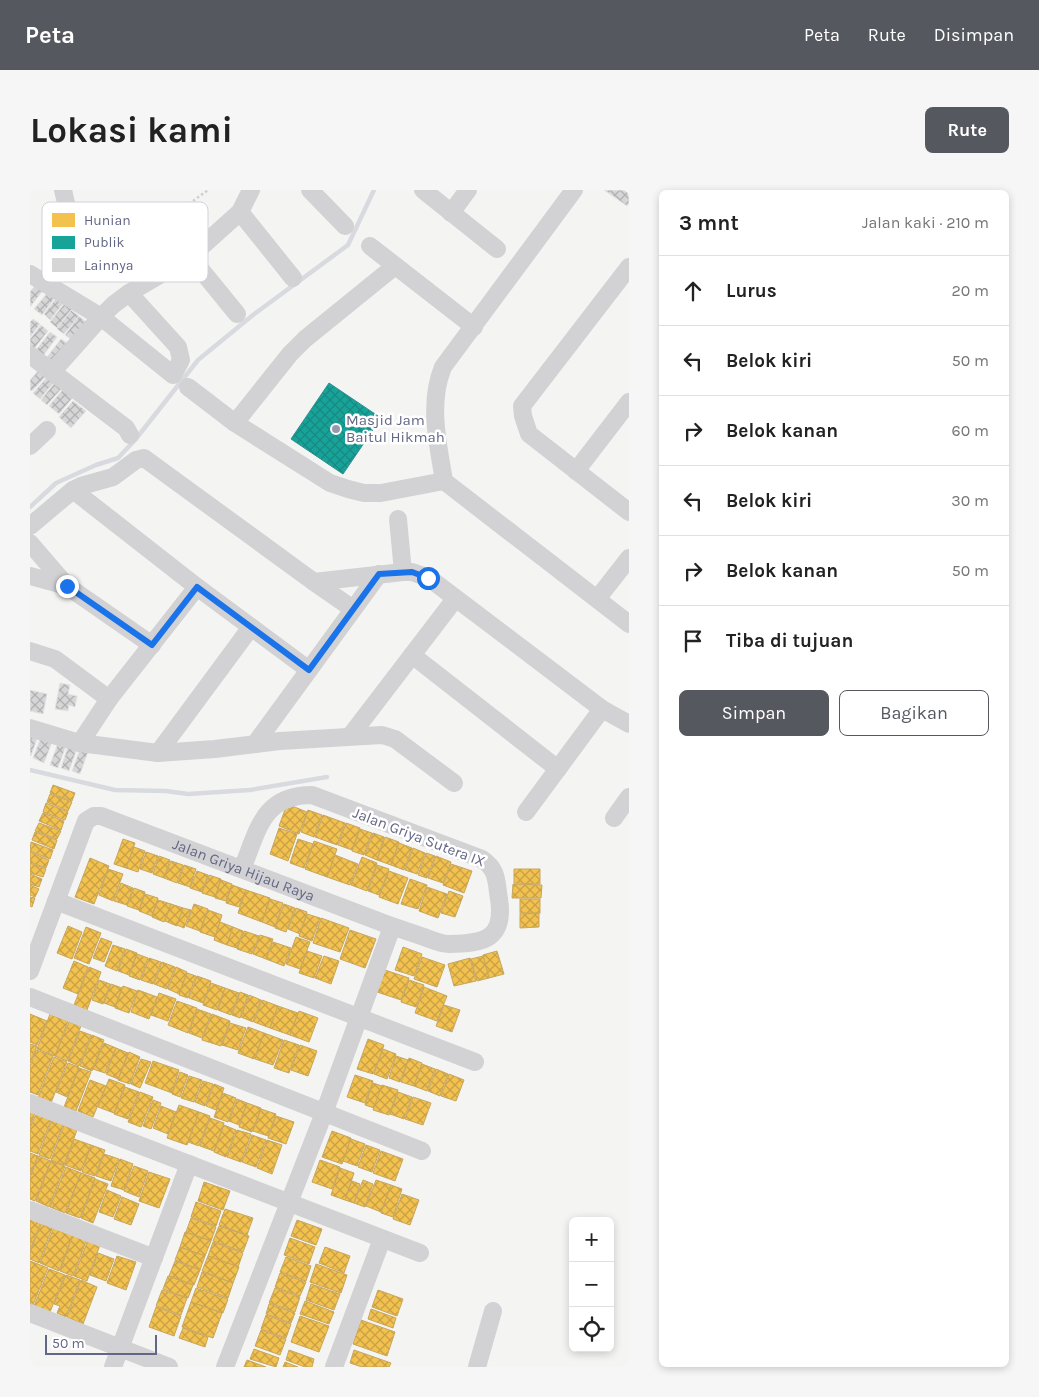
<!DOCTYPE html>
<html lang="id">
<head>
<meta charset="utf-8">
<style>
  :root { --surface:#fff; --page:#f6f6f6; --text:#222; --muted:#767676; --line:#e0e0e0; --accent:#565860 }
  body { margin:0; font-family:Karla,sans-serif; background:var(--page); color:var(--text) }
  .controls { position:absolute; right:15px; bottom:15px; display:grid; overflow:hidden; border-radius:8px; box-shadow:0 2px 8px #0003 }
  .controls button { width:45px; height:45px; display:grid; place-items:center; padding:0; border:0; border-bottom:1px solid var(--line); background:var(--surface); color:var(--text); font:25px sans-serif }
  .scale { position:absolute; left:15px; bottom:12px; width:112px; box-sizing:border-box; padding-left:5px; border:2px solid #636786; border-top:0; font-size:14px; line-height:18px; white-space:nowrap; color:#636786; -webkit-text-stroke:4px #fff; paint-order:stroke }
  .stop { position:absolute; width:15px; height:15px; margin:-11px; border:4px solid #1a73e8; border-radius:50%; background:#fff }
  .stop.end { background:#1a73e8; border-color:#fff; box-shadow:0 1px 5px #0008 }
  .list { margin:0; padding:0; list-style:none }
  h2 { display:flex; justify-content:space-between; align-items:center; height:65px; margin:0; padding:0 20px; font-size:21px }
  h2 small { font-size:16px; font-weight:400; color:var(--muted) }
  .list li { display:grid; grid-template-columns:32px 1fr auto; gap:15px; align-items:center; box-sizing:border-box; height:70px; padding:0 20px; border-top:1px solid var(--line) }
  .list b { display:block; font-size:19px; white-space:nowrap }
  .list em { font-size:16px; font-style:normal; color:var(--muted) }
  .actions { display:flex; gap:10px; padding:15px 20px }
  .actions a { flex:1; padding:11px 0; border:1px solid var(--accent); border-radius:8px; text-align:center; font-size:18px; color:var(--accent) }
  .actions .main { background:var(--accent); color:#fff }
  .icon { flex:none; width:28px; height:28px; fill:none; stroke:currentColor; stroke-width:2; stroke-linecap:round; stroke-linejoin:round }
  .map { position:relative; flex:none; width:599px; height:1177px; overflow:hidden; border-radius:8px }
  header { display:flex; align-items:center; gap:30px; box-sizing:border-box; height:70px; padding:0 25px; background:var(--accent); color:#fff }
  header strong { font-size:24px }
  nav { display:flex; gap:28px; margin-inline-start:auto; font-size:18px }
  .intro { display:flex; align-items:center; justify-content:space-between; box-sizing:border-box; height:120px; padding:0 30px }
  h1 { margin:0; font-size:35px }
  .button { padding:12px 22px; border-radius:8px; background:var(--accent); color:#fff; font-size:18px; font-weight:700 }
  main { display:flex; gap:30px; padding:0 30px }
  aside { flex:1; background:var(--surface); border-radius:8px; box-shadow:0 2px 8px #0003 }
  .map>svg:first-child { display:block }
  .homes { fill:url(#homes-cross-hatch); stroke:#c7a65f }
  .public { fill:url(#public-cross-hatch); stroke:#2e9193 }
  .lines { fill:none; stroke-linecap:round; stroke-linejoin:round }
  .stream { stroke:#d8dadf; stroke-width:4.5 }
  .building { fill:url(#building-cross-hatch); stroke:#e4e4e3 }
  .path { stroke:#cfcfcf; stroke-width:2.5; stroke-dasharray:2.5 2.5; stroke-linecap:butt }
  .lane { stroke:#d2d2d4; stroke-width:9 }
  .street { stroke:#d2d2d4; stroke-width:18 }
  .route { stroke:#1a73e8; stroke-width:6 }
  .poi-dot { fill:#9699ac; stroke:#fff; stroke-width:2 }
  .labels { text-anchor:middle; stroke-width:5; stroke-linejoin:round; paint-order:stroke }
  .poi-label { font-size:15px; fill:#636786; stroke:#fff; text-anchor:start }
  .street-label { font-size:15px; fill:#636786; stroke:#fff }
  .key { fill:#fff; stroke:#d0d1db; stroke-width:1 }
  .key-label { font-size:14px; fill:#636786 }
</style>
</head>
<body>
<header>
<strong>Peta</strong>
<nav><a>Peta</a><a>Rute</a><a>Disimpan</a></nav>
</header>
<div class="intro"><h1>Lokasi kami</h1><a class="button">Rute</a></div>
<main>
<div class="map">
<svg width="599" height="1177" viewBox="0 0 599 1177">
  <defs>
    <pattern id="homes-cross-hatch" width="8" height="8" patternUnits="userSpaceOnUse" patternTransform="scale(1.25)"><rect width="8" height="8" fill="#f2c14e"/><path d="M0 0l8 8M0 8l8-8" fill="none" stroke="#c8a146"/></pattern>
    <pattern id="public-cross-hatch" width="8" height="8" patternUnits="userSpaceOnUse" patternTransform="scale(1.25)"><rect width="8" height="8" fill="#17a398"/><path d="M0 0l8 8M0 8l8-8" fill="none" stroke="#188982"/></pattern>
    <pattern id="building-cross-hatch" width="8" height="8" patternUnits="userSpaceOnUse" patternTransform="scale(1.25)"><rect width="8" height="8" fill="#d6d6d7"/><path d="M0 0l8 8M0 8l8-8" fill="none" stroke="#b1b1b4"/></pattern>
  </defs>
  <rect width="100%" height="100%" fill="#f4f5f3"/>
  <g class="homes">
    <polygon points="23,595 45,603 42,611 20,603"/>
    <polygon points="20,604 42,612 38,621 17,612"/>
    <polygon points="16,613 38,622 35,630 13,622"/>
    <polygon points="257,614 277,622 269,644 249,636"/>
    <polygon points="278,620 292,625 284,647 271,642"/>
    <polygon points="13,623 34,631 31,640 9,631"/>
    <polygon points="293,625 315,633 307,655 285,647"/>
    <polygon points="9,633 31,641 27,649 5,641"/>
    <polygon points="316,633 330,638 322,660 308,655"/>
    <polygon points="249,638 267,644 258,671 240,664"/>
    <polygon points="330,639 342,643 334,665 322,661"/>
    <polygon points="5,642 27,650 24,659 2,650"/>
    <polygon points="343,643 354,647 347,670 335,665"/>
    <polygon points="355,647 369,652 361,675 347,670"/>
    <polygon points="93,649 105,653 96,678 84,674"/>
    <polygon points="268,649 283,654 274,678 260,673"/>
    <polygon points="284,651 307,659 297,687 275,679"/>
    <polygon points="1,652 23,660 20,669 0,661"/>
    <polygon points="369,653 382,658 374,680 361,675"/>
    <polygon points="104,657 115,661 108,682 96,678"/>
    <polygon points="383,658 395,663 387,684 375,680"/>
    <polygon points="0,662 19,670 16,678 0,672"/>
    <polygon points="116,662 128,666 122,683 110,679"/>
    <polygon points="396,663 405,666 397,688 388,685"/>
    <polygon points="305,665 328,674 320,695 297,687"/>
    <polygon points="129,666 140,670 134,688 123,684"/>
    <polygon points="406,666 421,672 413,693 398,688"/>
    <polygon points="332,667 347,673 337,701 321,695"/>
    <polygon points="60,668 79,676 64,714 45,707"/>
    <polygon points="141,671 153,675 147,693 134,688"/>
    <polygon points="0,673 16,679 13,687 0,683"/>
    <polygon points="421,674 442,681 434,703 413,695"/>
    <polygon points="154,675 166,679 160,697 148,693"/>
    <polygon points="347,675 359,679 349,705 338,701"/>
    <polygon points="78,679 93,684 83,711 69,705"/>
    <polygon points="484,679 510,679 510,694 484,693"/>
    <polygon points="167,681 178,685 172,702 160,698"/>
    <polygon points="359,681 378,688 368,714 349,707"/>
    <polygon points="0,684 12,689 9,697 0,694"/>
    <polygon points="179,685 191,689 185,707 172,703"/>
    <polygon points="380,689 397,695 388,719 371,714"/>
    <polygon points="191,690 202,694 196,711 185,708"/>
    <polygon points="91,693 103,698 97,715 84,711"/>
    <polygon points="483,694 512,695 511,708 482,708"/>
    <polygon points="0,695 9,699 5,707 0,705"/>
    <polygon points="202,695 216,700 209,717 196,713"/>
    <polygon points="397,697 417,704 408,728 389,721"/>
    <polygon points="104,698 115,702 109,720 97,716"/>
    <polygon points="216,700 240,708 232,732 208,723"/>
    <polygon points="419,701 433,706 425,727 411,723"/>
    <polygon points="115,704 128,708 122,726 109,721"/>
    <polygon points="0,707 5,708 2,717 0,716"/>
    <polygon points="240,709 253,713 245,737 232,732"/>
    <rect x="490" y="709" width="20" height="14"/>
    <polygon points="128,710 141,714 134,732 122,727"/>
    <polygon points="141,714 153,718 147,736 135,731"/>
    <polygon points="164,714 178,719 170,741 156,736"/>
    <polygon points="254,714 265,718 256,742 245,738"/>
    <polygon points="153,718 161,720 154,738 147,735"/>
    <polygon points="266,718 277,722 270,744 258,739"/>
    <polygon points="178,720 192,725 185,747 170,742"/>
    <polygon points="509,723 509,737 490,738 490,724"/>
    <polygon points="277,724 290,728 282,751 269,746"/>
    <polygon points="291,728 319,738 310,762 283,753"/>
    <polygon points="190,732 203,737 197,755 184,750"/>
    <polygon points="38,736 52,742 42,769 27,763"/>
    <polygon points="56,737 71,743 59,774 44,768"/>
    <polygon points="203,737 213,741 207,758 197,755"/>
    <polygon points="320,740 346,749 335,778 310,769"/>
    <polygon points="214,741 229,746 222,764 207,759"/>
    <polygon points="230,745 243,749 236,769 223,764"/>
    <polygon points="266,747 280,752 270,779 256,774"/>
    <polygon points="71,748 82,752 74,772 63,768"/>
    <polygon points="243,752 261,758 254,776 236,769"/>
    <polygon points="83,755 95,759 87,781 75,776"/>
    <polygon points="373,757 392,764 384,786 365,780"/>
    <polygon points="96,759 107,763 99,785 88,781"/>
    <polygon points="277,761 292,766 284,788 269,783"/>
    <polygon points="467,761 474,784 459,788 453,765"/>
    <polygon points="107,764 118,768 110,790 99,786"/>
    <polygon points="294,766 309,771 301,794 285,788"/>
    <polygon points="453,766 459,788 447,791 441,769"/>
    <polygon points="392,767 415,775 407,797 384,789"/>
    <polygon points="119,768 131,772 123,794 111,790"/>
    <polygon points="440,768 446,791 424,796 418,774"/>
    <polygon points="44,771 58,777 48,804 33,798"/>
    <polygon points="132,772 145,777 137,799 124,794"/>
    <polygon points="59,777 71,782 57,820 44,815"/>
    <polygon points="146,777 157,782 149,804 138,799"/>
    <polygon points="355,780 379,788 371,810 347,802"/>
    <polygon points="157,783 166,786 158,808 149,805"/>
    <polygon points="167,786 181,791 173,813 159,808"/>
    <polygon points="69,790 80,794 73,814 62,810"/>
    <polygon points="379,790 394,795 386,817 371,812"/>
    <polygon points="181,793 195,798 187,820 173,815"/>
    <polygon points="81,794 92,798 85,817 74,813"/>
    <polygon points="93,796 107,801 99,823 85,818"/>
    <polygon points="394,797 417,806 407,831 385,823"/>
    <polygon points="195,798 209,803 201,825 188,820"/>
    <polygon points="108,800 127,807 119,829 101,822"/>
    <polygon points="210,802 218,805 210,828 202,825"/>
    <polygon points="129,803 146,809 138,831 121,825"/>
    <polygon points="219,805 231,810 223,832 211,827"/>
    <polygon points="232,810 248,816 240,838 224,832"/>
    <polygon points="147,811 167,818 158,843 138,835"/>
    <polygon points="414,815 430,820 422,842 406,836"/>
    <polygon points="248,816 268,823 260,845 240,838"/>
    <polygon points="167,819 181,824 172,848 159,843"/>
    <polygon points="269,821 288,828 279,852 260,845"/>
    <polygon points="0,824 17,831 7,855 0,852"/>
    <polygon points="20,824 38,831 25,866 7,859"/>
    <polygon points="182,824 200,831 191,856 172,850"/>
    <polygon points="39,832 51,836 37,871 25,866"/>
    <polygon points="200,833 216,838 208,860 192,855"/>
    <polygon points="218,837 234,843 224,869 208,863"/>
    <polygon points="50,841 61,845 49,876 38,871"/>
    <polygon points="234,843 253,850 243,875 225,869"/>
    <polygon points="62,845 74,850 62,881 50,876"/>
    <polygon points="338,849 354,855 343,884 327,879"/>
    <polygon points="254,850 269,855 259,883 244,878"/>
    <polygon points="74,853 86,858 75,883 63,879"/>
    <polygon points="0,854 7,856 0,873"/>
    <polygon points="270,855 287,861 278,886 261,880"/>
    <polygon points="86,858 98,863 88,889 76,884"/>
    <polygon points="353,859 366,864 357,889 344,884"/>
    <polygon points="6,860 23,866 8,905 0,902 0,876"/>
    <polygon points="99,862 110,867 100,894 88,890"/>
    <polygon points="366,866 378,870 370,892 359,888"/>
    <polygon points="24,867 37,872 21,913 8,908"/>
    <polygon points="379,868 392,873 384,896 371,892"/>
    <polygon points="111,869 121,872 110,898 101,894"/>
    <polygon points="123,871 149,880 142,903 115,893"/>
    <polygon points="38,873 49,877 37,907 26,902"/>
    <polygon points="392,874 405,879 397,901 384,896"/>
    <polygon points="49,878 61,882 46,921 34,917"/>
    <polygon points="406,879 418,884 410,906 398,901"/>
    <polygon points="150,882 158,885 150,907 142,904"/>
    <polygon points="419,884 434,890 426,911 411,906"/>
    <polygon points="325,885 343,891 335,913 317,907"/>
    <polygon points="159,886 172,890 164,912 151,908"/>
    <polygon points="79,889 95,895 84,923 68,917"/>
    <polygon points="60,890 76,896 63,927 48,921"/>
    <polygon points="173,891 183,894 175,916 165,912"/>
    <polygon points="343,893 352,896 344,918 335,915"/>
    <polygon points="184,894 194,898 186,920 176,916"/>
    <polygon points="352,895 368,900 359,925 343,920"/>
    <polygon points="95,897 109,902 98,929 84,924"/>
    <polygon points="110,902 123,907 111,937 98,932"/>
    <polygon points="368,902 382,907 374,929 360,924"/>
    <polygon points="193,903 206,908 198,932 184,927"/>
    <polygon points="383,907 401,913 393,935 375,929"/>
    <polygon points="207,909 217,913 209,935 199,931"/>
    <polygon points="123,910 131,913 121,939 113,936"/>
    <polygon points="217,913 231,918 222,942 209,937"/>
    <polygon points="149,915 169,922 157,955 137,948"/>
    <polygon points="131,916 146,922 138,944 123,938"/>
    <polygon points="231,919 246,924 238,946 223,941"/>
    <polygon points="0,922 5,923 0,936"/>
    <polygon points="169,922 180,926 169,956 158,952"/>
    <polygon points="6,924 21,930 8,964 0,961 0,938"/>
    <polygon points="246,926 264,932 256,954 238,948"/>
    <polygon points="180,928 194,933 184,961 170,956"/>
    <polygon points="22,930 33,935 20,969 9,965"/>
    <polygon points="34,935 47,940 34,975 21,970"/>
    <polygon points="194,935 206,940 196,967 184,962"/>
    <polygon points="207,940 221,944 211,972 197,967"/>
    <polygon points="302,941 321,948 312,974 292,967"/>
    <polygon points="222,945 236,950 226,977 212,972"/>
    <polygon points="44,949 61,955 51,981 35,975"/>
    <polygon points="321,949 335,954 327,976 313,971"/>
    <polygon points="237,950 252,955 242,984 227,978"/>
    <polygon points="61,955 75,960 65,986 52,982"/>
    <polygon points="336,955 350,960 342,982 328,977"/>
    <polygon points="351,961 373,969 365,991 343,983"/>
    <polygon points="0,963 8,966 0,985"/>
    <polygon points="74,964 89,969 81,991 66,986"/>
    <polygon points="8,966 21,971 5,1011 0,1009 0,988"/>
    <polygon points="90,969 103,974 94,1000 81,996"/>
    <polygon points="290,970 310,977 302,999 282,992"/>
    <polygon points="21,971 35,976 19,1017 6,1011"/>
    <polygon points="104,976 118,981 109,1007 94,1001"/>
    <polygon points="36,977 51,983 35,1023 20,1017"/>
    <polygon points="310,978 324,983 315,1010 301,1005"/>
    <polygon points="119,982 140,989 129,1018 109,1011"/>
    <polygon points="51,983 65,988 50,1028 36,1023"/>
    <polygon points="65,989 78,994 63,1033 51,1028"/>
    <polygon points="333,990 343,994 335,1017 324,1013"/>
    <polygon points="346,990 361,995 351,1022 336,1016"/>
    <polygon points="322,991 330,994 324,1013 315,1010"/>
    <polygon points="174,992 200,1001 193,1020 168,1011"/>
    <polygon points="361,995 372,999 363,1027 351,1023"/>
    <polygon points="77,1000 91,1006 83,1027 69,1022"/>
    <polygon points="372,1004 389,1010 380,1035 363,1029"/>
    <polygon points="92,1007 109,1014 101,1035 84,1029"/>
    <polygon points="166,1012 191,1021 186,1036 161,1027"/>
    <polygon points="195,1019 223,1028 217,1045 189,1035"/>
    <polygon points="0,1028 11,1032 0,1060"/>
    <polygon points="161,1028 186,1037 181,1051 156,1042"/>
    <polygon points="267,1030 292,1039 286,1055 261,1046"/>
    <polygon points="12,1032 23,1036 9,1073 0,1069 0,1062"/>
    <polygon points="189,1036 219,1046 213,1062 183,1051"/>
    <polygon points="24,1037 43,1044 29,1081 10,1073"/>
    <polygon points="155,1042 181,1051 175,1066 150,1057"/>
    <polygon points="43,1044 57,1049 43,1086 30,1081"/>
    <polygon points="260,1048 285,1057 279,1074 254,1065"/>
    <polygon points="58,1050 70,1055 57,1091 44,1086"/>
    <polygon points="183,1052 213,1063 208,1077 178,1066"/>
    <polygon points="150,1057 175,1066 170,1080 145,1070"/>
    <polygon points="295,1057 320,1066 314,1083 289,1073"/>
    <polygon points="68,1063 84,1069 76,1091 60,1085"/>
    <polygon points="87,1066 106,1072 96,1100 77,1093"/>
    <polygon points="178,1066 209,1077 203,1093 172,1081"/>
    <polygon points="256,1067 281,1076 276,1091 250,1082"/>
    <polygon points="0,1071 18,1078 3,1115 0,1114"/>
    <polygon points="145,1071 170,1080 164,1095 139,1086"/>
    <polygon points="286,1074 317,1085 311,1103 280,1092"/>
    <polygon points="19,1079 35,1085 20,1122 4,1116"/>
    <polygon points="172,1082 203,1093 198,1108 167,1097"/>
    <polygon points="250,1083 276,1092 270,1106 245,1097"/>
    <polygon points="36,1085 50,1090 36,1127 27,1123 30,1116 24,1114"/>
    <polygon points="138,1086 163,1095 158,1108 133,1099"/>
    <polygon points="51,1090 67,1097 53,1134 37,1127"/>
    <polygon points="281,1094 310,1104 304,1120 276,1110"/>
    <polygon points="166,1098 198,1109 193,1123 161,1112"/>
    <polygon points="245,1098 270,1107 265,1122 239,1113"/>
    <polygon points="132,1100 157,1108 151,1125 126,1116"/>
    <polygon points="348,1100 373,1109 367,1126 342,1117"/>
    <polygon points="275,1111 304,1122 299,1134 270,1124"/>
    <polygon points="161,1112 192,1123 183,1148 152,1137"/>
    <polygon points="239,1114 265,1123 261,1133 236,1124"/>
    <polygon points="126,1117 151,1126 144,1146 119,1137"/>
    <polygon points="341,1119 366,1128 363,1138 338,1129"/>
    <polygon points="236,1125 261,1134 256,1148 231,1139"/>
    <polygon points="270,1126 299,1136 289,1162 261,1152"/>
    <polygon points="331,1130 365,1142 357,1166 323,1154"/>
    <polygon points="153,1138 178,1147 175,1157 149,1148"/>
    <polygon points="231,1140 256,1149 250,1165 225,1156"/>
    <polygon points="224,1159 249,1168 246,1177 220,1169"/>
    <polygon points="259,1160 284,1169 282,1177 275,1177 256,1170"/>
    <polygon points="324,1160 361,1173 359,1177 332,1177 320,1173"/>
    <polygon points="217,1170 236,1177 214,1177"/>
    <polygon points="255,1172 268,1177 253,1177"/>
  </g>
  <polygon class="public" points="299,193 351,228 313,284 261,249"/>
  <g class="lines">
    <g class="stream">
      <polyline points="0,317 26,293 66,275 88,268 105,250 168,170 223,125 318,55 344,0"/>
      <polyline points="0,580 85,600 136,601 158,604 220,600 297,587"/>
    </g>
  </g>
  <g class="building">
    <polygon points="574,0 599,0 599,13 597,16"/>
    <polygon points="7,93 14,99 0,117 0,102"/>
    <polygon points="19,101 26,106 12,125 4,119"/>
    <polygon points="28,106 35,111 20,130 14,124"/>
    <polygon points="34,114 42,119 27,138 20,132"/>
    <polygon points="41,120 49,126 34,144 27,139"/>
    <polygon points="49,126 56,132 42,150 35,145"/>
    <polygon points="3,129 10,134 0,147 0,132"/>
    <polygon points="11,135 18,141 4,159 0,156 0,149"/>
    <polygon points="20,142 27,147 13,166 6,160"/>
    <polygon points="31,149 39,154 24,173 17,167"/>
    <polygon points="11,178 18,184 2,201 0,200 0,190"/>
    <polygon points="19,185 25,191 10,209 3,203"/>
    <polygon points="26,191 33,197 17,215 11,210"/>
    <polygon points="34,198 44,206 29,224 19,216"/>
    <polygon points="43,211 56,221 41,238 29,227"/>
    <polygon points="30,493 40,495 38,504 47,506 45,517 39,515 38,521 25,519"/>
    <polygon points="0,500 17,504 13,524 0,521"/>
    <polygon points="0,543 8,546 1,566 0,565"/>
    <polygon points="11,547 22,552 14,573 3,568"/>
    <polygon points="28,553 36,556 28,578 20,575"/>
    <polygon points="38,556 47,559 39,581 31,578"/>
    <polygon points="50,559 58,562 50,584 42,581"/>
  </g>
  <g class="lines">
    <polyline class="path" points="155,17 178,0"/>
    <polyline class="lane" points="23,81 49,82"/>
    <g class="street">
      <polyline points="280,0 315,36"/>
      <polyline points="393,0 467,59"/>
      <path d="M 544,0 L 413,177 C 398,214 408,253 414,291 L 599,434"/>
      <polyline points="210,22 263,88"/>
      <polyline points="421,23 438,0"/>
      <polyline points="142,27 154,59 207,124"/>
      <polyline points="41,35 65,32 67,45 77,49 78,78"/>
      <polyline points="340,56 444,137"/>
      <polyline points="599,77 492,216 493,226 499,244 599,322"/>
      <polyline points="0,84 71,127 143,185 151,170 148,157 99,103"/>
      <polyline points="18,95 41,35 33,0"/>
      <polyline points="0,165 96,238 100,245"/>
      <polyline points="22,182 71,127 83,115 99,103 160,67 210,22 221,0"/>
      <polyline points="158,197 205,233 300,293 318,299 334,303 351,303 414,291"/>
      <polyline points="205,233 260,164 275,149 365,76"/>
      <polyline points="0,256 17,240"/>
      <polyline points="546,281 599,212"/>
      <polyline points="43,300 167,397 279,480"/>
      <polyline points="368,329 373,382"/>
      <polyline points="0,336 43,300 51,296 83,287 106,270 114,268 284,392 323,419"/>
      <polyline points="0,353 37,396 122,455"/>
      <polyline points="0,386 37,396"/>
      <polyline points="284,392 373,382 382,382 399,388 572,519 599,534"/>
      <polyline points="567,409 599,368"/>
      <polyline points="0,461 25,469 79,509"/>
      <polyline points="382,465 528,579"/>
      <polyline points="0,538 50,553 128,563 185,559 250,551 352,545 365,549 424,593"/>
      <polyline points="321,545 425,409"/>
      <polyline points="50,553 79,509 167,397"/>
      <polyline points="225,554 349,384"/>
      <polyline points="128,563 221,437"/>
      <polyline points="496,622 572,519"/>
      <polyline points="584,628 599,607"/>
      <polyline points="26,711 445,872"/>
      <path id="s1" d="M 0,781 L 56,631 L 64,626 L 71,626 C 154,657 236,689 319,720 C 344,730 369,739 394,747 C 402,750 411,754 419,754 C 455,754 475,748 469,709 C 466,691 468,680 452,669 L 282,605 C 232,605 228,641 212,679"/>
      <polyline points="0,807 392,961"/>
      <polyline points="0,913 390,1063"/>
      <polyline points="0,1020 124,1068"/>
      <polyline points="0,1123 139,1177"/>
      <polyline points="83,1177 159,974"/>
      <polyline points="195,1177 294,923 362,737"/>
      <polyline points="304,1177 352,1049"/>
      <polyline points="447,1177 463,1121"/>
    </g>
  </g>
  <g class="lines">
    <polyline class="route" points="37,396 122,455 167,397 279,480 349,384 382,382 398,388"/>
  </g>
  <circle class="poi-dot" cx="306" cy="239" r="5"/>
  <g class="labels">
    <g class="poi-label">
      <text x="316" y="235">Masjid Jam<tspan x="316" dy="17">Baitul Hikmah</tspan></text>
    </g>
    <g class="street-label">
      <text transform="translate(389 647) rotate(21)" y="5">Jalan Griya Sutera IX</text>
      <text dy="5" stroke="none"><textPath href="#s1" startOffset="329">Jalan Griya Hijau Raya</textPath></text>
    </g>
  </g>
  <rect x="12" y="12" width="166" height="80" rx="8" class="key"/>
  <rect x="22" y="23" width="23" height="14" fill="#f2c14e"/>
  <rect x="22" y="46" width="23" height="13" fill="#17a398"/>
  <rect x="22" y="68" width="23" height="14" fill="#d6d6d7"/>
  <g class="key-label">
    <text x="54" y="35">Hunian</text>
    <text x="54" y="57">Publik</text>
    <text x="54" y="80">Lainnya</text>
  </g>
</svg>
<div class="controls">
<button>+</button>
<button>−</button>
<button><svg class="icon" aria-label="locate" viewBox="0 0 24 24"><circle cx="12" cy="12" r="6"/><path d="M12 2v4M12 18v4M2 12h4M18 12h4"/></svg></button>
</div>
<div class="scale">50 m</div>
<div class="stop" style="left:398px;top:388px"></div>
<div class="stop end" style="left:37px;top:396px"></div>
</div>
<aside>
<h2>3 mnt<small>Jalan kaki · 210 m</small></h2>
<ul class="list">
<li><svg class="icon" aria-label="ahead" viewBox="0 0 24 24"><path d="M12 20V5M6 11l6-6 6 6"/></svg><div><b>Lurus</b></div><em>20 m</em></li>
<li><svg class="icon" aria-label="left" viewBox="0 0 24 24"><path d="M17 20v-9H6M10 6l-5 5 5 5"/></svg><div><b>Belok kiri</b></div><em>50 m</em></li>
<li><svg class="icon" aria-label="right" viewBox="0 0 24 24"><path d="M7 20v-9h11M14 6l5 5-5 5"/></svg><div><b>Belok kanan</b></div><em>60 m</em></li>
<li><svg class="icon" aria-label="left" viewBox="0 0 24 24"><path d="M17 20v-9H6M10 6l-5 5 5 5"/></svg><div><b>Belok kiri</b></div><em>30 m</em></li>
<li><svg class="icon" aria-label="right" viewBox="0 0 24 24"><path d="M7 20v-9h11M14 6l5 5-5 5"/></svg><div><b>Belok kanan</b></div><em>50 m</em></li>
<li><svg class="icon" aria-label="arrive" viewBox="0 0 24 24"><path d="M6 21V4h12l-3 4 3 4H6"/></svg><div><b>Tiba di tujuan</b></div></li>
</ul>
<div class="actions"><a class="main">Simpan</a><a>Bagikan</a></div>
</aside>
</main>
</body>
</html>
